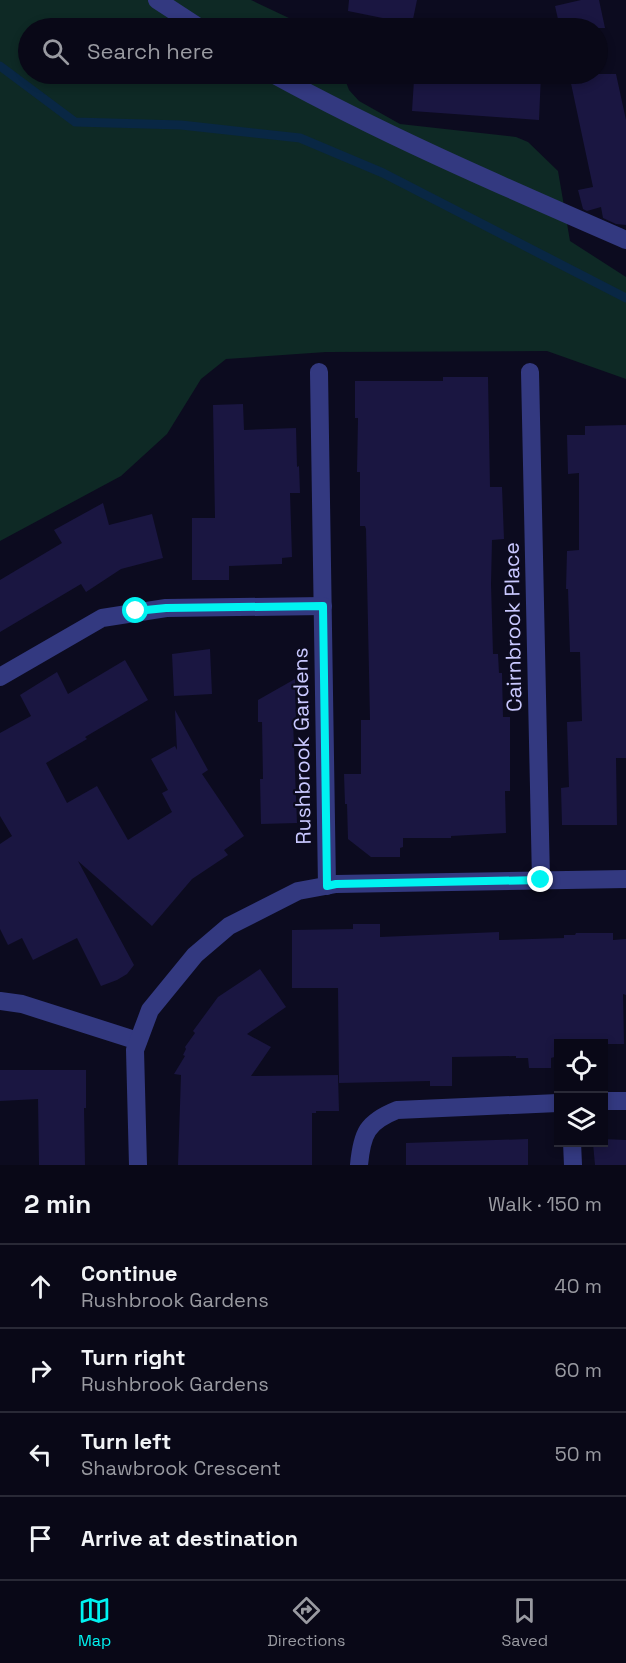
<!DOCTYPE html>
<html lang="en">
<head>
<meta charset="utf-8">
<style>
  :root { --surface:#090817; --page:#121120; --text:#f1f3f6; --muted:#999aa1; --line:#292936; --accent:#00f3f1 }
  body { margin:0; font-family:"Space Grotesk",sans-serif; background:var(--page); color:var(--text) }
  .controls { position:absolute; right:18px; bottom:18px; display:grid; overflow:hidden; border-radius:0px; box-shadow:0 3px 9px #0003 }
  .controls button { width:54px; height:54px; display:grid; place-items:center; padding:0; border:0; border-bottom:2px solid var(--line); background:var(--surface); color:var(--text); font:30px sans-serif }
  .stop { position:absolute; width:18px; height:18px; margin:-14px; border:4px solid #00f3f1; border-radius:50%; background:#fff }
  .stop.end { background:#00f3f1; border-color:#fff; box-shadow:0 2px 6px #0008 }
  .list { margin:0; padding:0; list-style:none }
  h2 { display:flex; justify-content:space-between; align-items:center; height:78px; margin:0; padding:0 24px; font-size:26px }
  h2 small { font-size:20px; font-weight:400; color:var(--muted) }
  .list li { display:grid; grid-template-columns:39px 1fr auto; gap:18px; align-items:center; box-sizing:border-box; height:84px; padding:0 24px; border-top:2px solid var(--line) }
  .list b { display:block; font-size:22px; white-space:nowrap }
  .list p { margin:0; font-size:20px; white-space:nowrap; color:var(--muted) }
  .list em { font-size:20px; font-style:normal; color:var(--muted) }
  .icon { flex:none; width:33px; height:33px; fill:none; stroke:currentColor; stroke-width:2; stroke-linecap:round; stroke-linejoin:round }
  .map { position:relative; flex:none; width:626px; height:1165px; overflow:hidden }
  .search { position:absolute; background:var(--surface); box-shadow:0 3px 9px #0003; left:18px; right:18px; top:18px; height:66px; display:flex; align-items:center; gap:15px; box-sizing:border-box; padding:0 21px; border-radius:33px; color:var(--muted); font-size:22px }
  .sheet { height:414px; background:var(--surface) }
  nav { display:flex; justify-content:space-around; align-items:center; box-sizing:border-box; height:84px; border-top:2px solid var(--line); background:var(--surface); font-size:16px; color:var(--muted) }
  nav a { display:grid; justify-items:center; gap:3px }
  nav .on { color:var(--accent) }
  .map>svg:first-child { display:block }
  .green { fill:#0e2925 }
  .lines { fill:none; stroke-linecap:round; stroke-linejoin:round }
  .stream { stroke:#092744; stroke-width:9 }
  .building { fill:#1a1641 }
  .minor { stroke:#333980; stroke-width:18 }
  .route { stroke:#00f3f1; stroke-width:8 }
  .labels { text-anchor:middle; stroke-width:4.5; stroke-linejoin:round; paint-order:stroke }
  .street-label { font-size:21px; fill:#c9c8ff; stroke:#0c0b1f }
</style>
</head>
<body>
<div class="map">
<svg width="626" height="1165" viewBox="0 0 626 1165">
  <rect width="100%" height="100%" fill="#0c0b1f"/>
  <polygon class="green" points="0,0 251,0 310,28 28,28 28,74 343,74 349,90 359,101 400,124 516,137 528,142 558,171 570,241 626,277 626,379 547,351 326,352 226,359 201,379 167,434 121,476 0,541"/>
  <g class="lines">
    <polyline class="stream" points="0,66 75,122 181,125 300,138 383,173 626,298"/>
  </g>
  <g class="building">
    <polygon points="349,0 417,0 412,24 348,11"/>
    <polygon points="581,0 599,0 605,28 560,28 555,6"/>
    <polygon points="437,74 541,74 539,120 412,111 414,80 437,82"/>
    <polygon points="569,74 616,74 626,120 626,225 616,224 603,218 601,207 587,211 583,209 578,190 593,187"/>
    <polygon points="443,377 488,377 490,487 502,487 504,539 492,540 491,584 493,654 498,654 499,673 502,673 503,717 510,717 510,791 505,791 506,833 451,836 451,838 403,838 403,847 400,848 400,857 371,857 348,839 347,804 345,804 344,774 361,774 361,720 370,720 366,529 365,526 360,526 360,472 357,472 358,418 355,418 355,381 443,381"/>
    <polygon points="243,404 244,430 296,428 297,467 299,466 300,493 290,493 292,557 282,558 282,564 229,566 229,580 192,580 192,518 215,518 213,405"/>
    <polygon points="626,425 626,758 616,758 617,825 562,825 561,788 569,787 567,722 582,721 580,652 570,652 568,589 566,589 567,551 579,550 579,473 568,474 567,435 585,435 585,426"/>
    <polygon points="103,503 109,525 152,514 163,558 121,569 86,592 81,584 0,632 0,580 62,543 54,530"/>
    <polygon points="210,649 212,694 174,696 172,654"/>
    <polygon points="125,660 148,700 85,737 87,739 46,763 67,803 97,786 128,840 172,812 162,793 168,790 151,759 175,746 177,750 175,710 208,770 202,774 244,836 224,850 228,855 192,879 152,926 78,861 134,965 127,974 117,980 101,986 77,938 33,960 22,938 8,945 0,929 0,844 12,836 0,816 0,733 31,716 20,695 57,672 68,694"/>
    <polygon points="295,679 296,721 293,721 297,823 261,824 260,779 263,779 262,722 258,722 258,700"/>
    <polygon points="353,924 380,924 380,937 499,932 499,940 564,938 564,935 575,935 576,933 613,933 613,940 626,939 626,995 623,994 624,1044 558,1044 558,1056 551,1058 551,1068 529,1068 528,1058 516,1058 516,1056 452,1057 452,1086 430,1086 430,1081 339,1083 338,988 292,988 292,930 353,929"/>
    <polygon points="260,969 286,1007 247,1034 271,1047 251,1076 338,1075 339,1111 316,1111 316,1113 312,1113 312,1165 178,1165 181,1075 174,1074 185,1056 183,1055 186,1049 185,1047 195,1033 193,1031 218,997"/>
    <polygon points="0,1070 86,1070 86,1108 84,1108 85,1165 39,1165 38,1099 0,1101"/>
    <polygon points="528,1139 528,1165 406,1165 406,1143"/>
    <polygon points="603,1139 626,1140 626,1165 595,1165 593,1143 603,1143"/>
  </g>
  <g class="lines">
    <g class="minor">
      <polyline points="157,0 200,28"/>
      <path d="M 273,74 C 386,136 507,188 626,240"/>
      <polyline points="319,372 327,886"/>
      <polyline points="530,372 541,880"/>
      <polyline points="0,677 102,618 166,608 323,606"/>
      <polyline points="0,1001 22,1004 138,1041"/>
      <polyline points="604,1101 626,1101"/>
      <polyline points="572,1142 573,1165"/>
      <polyline points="138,1165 135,1050 150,1010 195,955 229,926 298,891 336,884 626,879"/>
      <path d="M 359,1165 C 362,1133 367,1122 397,1110 L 558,1103"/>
    </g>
  </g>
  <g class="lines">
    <polyline class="route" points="136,611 166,608 323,606 327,886 336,884 541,880"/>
  </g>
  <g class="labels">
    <g class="street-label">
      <text transform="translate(513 627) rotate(-91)" y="7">Cairnbrook Place</text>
      <text transform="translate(302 746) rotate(-91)" y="7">Rushbrook Gardens</text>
    </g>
  </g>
</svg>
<div class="controls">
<button><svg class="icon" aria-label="locate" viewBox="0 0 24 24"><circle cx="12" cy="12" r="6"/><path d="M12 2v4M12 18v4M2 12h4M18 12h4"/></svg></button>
<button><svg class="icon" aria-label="layers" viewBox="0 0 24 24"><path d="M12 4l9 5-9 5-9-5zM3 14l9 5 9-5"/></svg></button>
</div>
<div class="stop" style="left:136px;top:611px"></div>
<div class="stop end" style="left:541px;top:880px"></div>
<div class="search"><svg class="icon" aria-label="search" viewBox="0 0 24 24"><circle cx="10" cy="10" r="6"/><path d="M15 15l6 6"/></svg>Search here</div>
</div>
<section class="sheet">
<h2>2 min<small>Walk · 150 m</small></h2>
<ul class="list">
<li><svg class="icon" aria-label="ahead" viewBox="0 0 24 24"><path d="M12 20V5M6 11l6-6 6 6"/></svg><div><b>Continue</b><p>Rushbrook Gardens</p></div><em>40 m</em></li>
<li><svg class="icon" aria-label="right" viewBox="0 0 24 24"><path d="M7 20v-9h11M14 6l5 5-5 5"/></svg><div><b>Turn right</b><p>Rushbrook Gardens</p></div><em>60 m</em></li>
<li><svg class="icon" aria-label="left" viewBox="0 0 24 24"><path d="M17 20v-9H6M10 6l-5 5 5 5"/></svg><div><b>Turn left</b><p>Shawbrook Crescent</p></div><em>50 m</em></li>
<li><svg class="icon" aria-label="arrive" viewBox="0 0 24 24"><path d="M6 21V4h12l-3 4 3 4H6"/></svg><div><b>Arrive at destination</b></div></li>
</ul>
</section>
<nav>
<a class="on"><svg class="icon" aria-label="map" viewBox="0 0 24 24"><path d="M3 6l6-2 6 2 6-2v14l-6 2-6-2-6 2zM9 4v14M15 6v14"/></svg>Map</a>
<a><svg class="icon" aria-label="directions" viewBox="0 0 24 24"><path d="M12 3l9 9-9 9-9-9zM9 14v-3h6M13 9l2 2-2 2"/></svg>Directions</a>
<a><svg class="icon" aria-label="saved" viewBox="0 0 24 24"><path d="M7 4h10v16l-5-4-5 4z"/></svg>Saved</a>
</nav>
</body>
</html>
